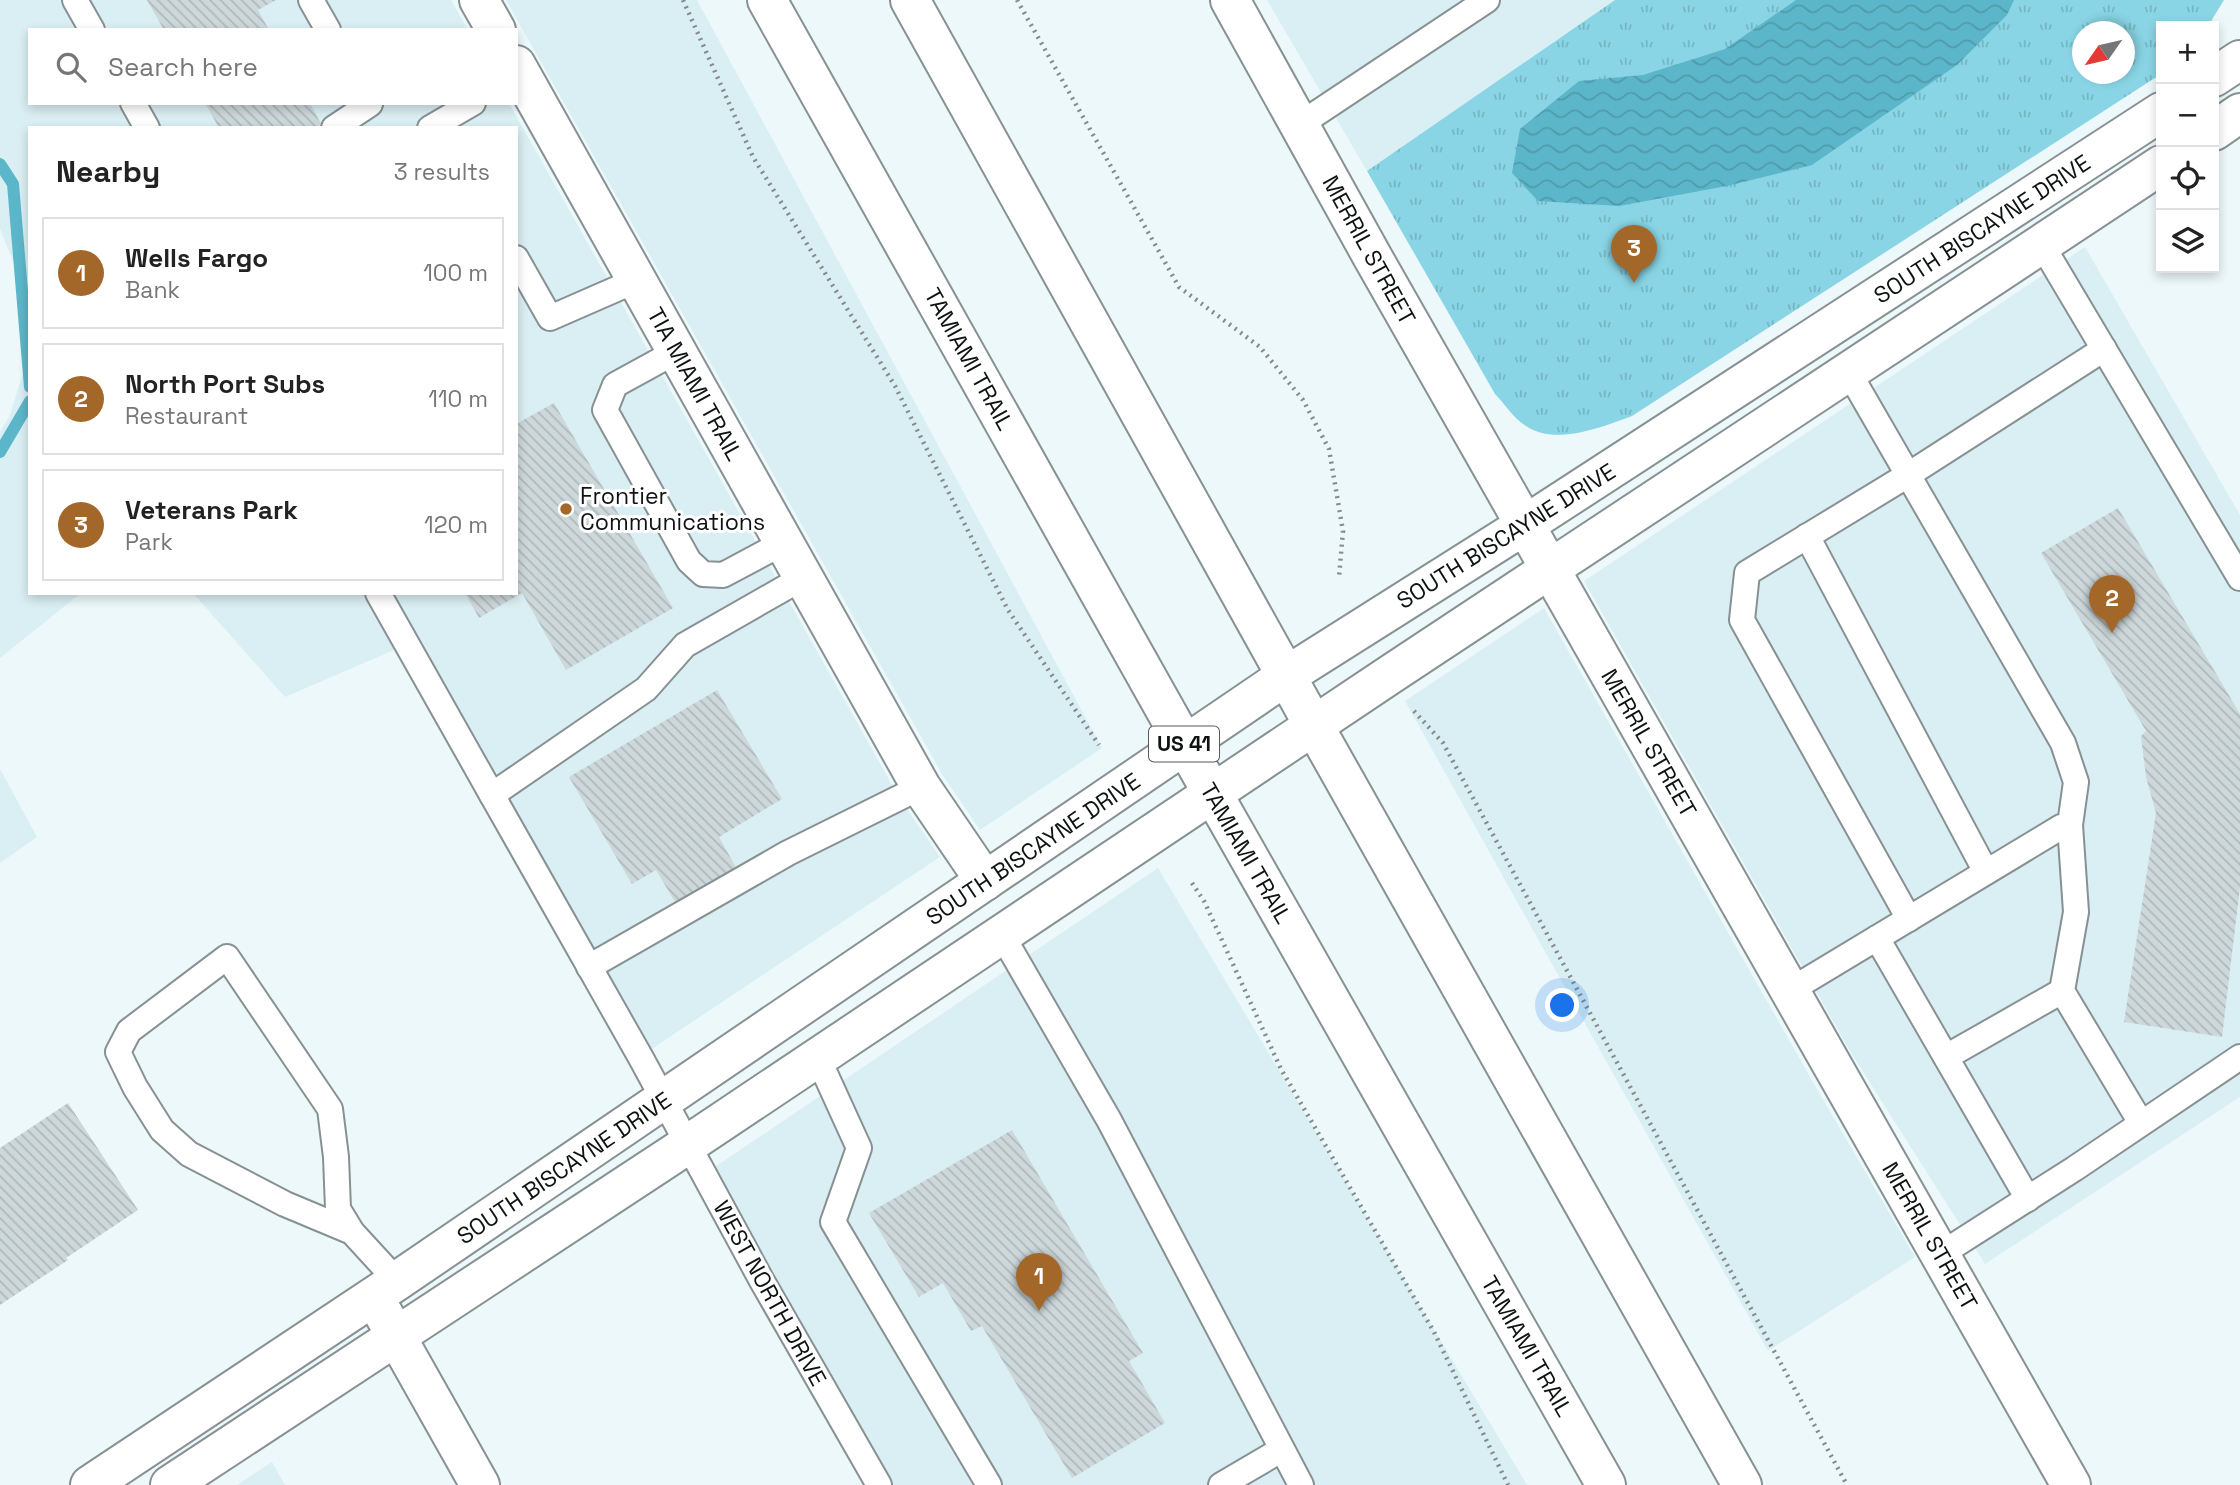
<!DOCTYPE html>
<html lang="en">
<head>
<meta charset="utf-8">
<style>
  :root { --surface:#fff; --page:#f2f2f2; --text:#222; --muted:#767676; --line:#e0e0e0; --accent:#a3672a }
  body { margin:0; font-family:"Space Grotesk",sans-serif; background:var(--page); color:var(--text) }
  .controls { position:absolute; right:21px; top:21px; display:grid; overflow:hidden; border-radius:0px; box-shadow:0 4px 10px #0003 }
  .controls button { width:63px; height:63px; display:grid; place-items:center; padding:0; border:0; border-bottom:2px solid var(--line); background:var(--surface); color:var(--text); font:35px sans-serif }
  .compass { position:absolute; left:2072px; top:21px; width:63px; height:63px; border-radius:50%; background:var(--surface); box-shadow:0 4px 10px #0003; rotate:236deg }
  .you { position:absolute; left:1563px; top:1006px; width:24px; height:24px; margin:-18px; border:5px solid #fff; border-radius:50%; background:#1a73e8; box-shadow:0 0 0 10px #1a73e833 }
  .badge { display:grid; place-items:center; width:46px; height:46px; border-radius:50%; background:var(--accent); color:#fff; font-size:23px; font-weight:700 }
  .pin { position:absolute; translate:-50% -58px; filter:drop-shadow(0 2px 4px #0008) }
  .pin::after { content:''; position:absolute; top:37px; width:24px; height:21px; background:inherit; clip-path:polygon(0 0,100% 0,50% 100%) }
  .list { margin:0; padding:0; list-style:none }
  h2 { display:flex; justify-content:space-between; align-items:center; height:91px; margin:0; padding:0 28px; font-size:30px }
  h2 small { font-size:23px; font-weight:400; color:var(--muted) }
  .list li { display:grid; grid-template-columns:46px 1fr auto; gap:21px; align-items:center; box-sizing:border-box; height:112px; margin:0 14px 14px; padding:0 14px; border:2px solid var(--line); border-radius:0px }
  .list b { display:block; font-size:26px; white-space:nowrap }
  .list p { margin:0; font-size:23px; white-space:nowrap; color:var(--muted) }
  .list em { font-size:23px; font-style:normal; color:var(--muted) }
  .icon { flex:none; width:38px; height:38px; fill:none; stroke:currentColor; stroke-width:2; stroke-linecap:round; stroke-linejoin:round }
  .map { position:relative; flex:none; width:2240px; height:1485px; overflow:hidden }
  .search { position:absolute; background:var(--surface); box-shadow:0 4px 10px #0003; left:28px; top:28px; width:490px; height:77px; display:flex; align-items:center; gap:18px; box-sizing:border-box; padding:0 24px; border-radius:0px; color:var(--muted); font-size:26px }
  .panel { position:absolute; background:var(--surface); box-shadow:0 4px 10px #0003; left:28px; top:126px; width:490px; height:469px; border-radius:0px }
  .map>svg:first-child { display:block }
  .built { fill:#daeff3 }
  .park { fill:url(#park-tufts); fill-rule:evenodd }
  .water { fill:url(#water-waves) }
  .lines { fill:none; stroke-linecap:round; stroke-linejoin:round }
  .stream { stroke:#5cb6c9; stroke-width:12 }
  .building { fill:url(#building-back-hatch) }
  .service-casing { stroke:#879194; stroke-width:28 }
  .minor-casing { stroke:#879194; stroke-width:42 }
  .tertiary-casing { stroke:#879194; stroke-width:42 }
  .primary-casing { stroke:#879194; stroke-width:42 }
  .path { stroke:#838b8d; stroke-width:4.5; stroke-dasharray:2 5; stroke-linecap:butt }
  .service { stroke:#fff; stroke-width:24 }
  .minor { stroke:#fff; stroke-width:38 }
  .tertiary { stroke:#fff; stroke-width:38 }
  .primary { stroke:#fff; stroke-width:38 }
  .poi-dot { fill:#a3672a; stroke:#fff; stroke-width:2.5 }
  .labels { text-anchor:middle; stroke-width:6; stroke-linejoin:round; paint-order:stroke }
  .shield { fill:#fff; stroke:#57595a; stroke-width:2 }
  .shield-label { font-size:21px; font-weight:bold; fill:#0f1213 }
  .street-label { font-size:23px; fill:#0f1213; stroke:#fff }
  .poi-label { font-size:23px; fill:#0f1213; stroke:#fff; text-anchor:start }
</style>
</head>
<body>
<div class="map">
<svg width="2240" height="1485" viewBox="0 0 2240 1485">
  <defs>
    <pattern id="park-tufts" width="24" height="20" patternUnits="userSpaceOnUse" patternTransform="scale(1.75)"><rect width="24" height="20" fill="#89d5e5"/><path d="M3 7l-1-3M5 7V3M7 7l1-3M15 17l-1-3M17 17v-4M19 17l1-3" fill="none" stroke="#75b6c4"/></pattern>
    <pattern id="water-waves" width="16" height="10" patternUnits="userSpaceOnUse" patternTransform="scale(1.75)"><rect width="16" height="10" fill="#5cb6c9"/><path d="M0 5q4-4 8 0t8 0" fill="none" stroke="#4f9bac"/></pattern>
    <pattern id="building-back-hatch" width="6" height="6" patternUnits="userSpaceOnUse" patternTransform="scale(1.75)"><rect width="6" height="6" fill="#cdd8da"/><path d="M-1 5l2 2M0 0l6 6M5-1l2 2" fill="none" stroke="#afb8ba"/></pattern>
  </defs>
  <rect width="100%" height="100%" fill="#edf8fb"/>
  <g class="built">
    <polygon points="0,0 451,0 468,30 30,30 30,103 509,103 900,799 940,857 644,1054 408,644 285,697 193,593 516,593 516,128 30,128 30,303 0,229"/>
    <polygon points="506,0 697,0 1102,748 980,830 942,774"/>
    <polygon points="1267,0 1615,0 1367,171"/>
    <polygon points="2085,247 2240,515 2240,1097 1985,1264 1851,1053 1584,581"/>
    <polygon points="30,350 30,593 81,593 0,658 0,432 10,415"/>
    <polygon points="1544,608 1810,1077 1915,1257 1768,1351 1405,701"/>
    <polygon points="0,769 37,837 0,863"/>
    <polygon points="1158,868 1527,1485 882,1485 706,1173"/>
    <polygon points="272,1462 285,1485 237,1485"/>
  </g>
  <path class="park" d="M 1615,0 L 2224,0 L 2208,26 L 2161,26 L 2161,74 L 1632,416 C 1602,427 1555,446 1526,426 C 1514,419 1505,404 1495,394 L 1367,171 ZM 2082,32 L 2124,32 L 2124,74 L 2082,74 Z"/>
  <polygon class="water" points="1796,0 2014,0 2007,15 1957,65 1812,165 1727,186 1619,206 1538,201 1512,173 1520,129 1579,81 1643,75 1725,49"/>
  <g class="lines">
    <g class="stream">
      <polyline points="0,164 13,184 30,387"/>
      <polyline points="0,452 30,401"/>
    </g>
  </g>
  <g class="building">
    <polygon points="147,0 276,0 258,10 269,30 164,30"/>
    <polygon points="205,103 310,103 321,124 315,128 219,128"/>
    <polygon points="554,403 673,608 566,670 522,593 479,618 465,593 516,593 516,424"/>
    <polygon points="2118,508 2240,714 2240,887 2222,1037 2124,1022 2156,813 2146,777 2141,736 2146,731 2041,553"/>
    <polygon points="717,690 782,799 719,837 738,871 678,907 656,870 632,884 569,777"/>
    <polygon points="68,1103 138,1210 66,1258 68,1260 0,1305 0,1148"/>
    <polygon points="1012,1130 1143,1353 1129,1361 1165,1423 1072,1478 982,1326 971,1331 943,1283 919,1297 869,1213"/>
  </g>
  <g class="lines">
    <g class="service-casing">
      <g id="service">
        <polyline points="75,0 92,30"/>
        <polyline points="311,0 328,30"/>
        <polyline points="133,103 147,128"/>
        <polyline points="1299,125 1487,0"/>
        <polyline points="334,128 370,104"/>
        <polyline points="430,128 473,103"/>
        <polyline points="2042,245 2240,578"/>
        <polyline points="516,258 550,318 637,280"/>
        <polyline points="677,351 615,385 605,410 689,561 703,574 723,575 785,542"/>
        <polyline points="1807,536 1986,872"/>
        <polyline points="804,577 685,645 646,689 492,795 641,1058 762,1281 879,1485"/>
        <polyline points="378,593 492,795"/>
        <polyline points="2070,825 2076,912 2062,991 2141,1123"/>
        <polyline points="1909,919 1742,620 1747,573 1908,475 2104,349"/>
        <polyline points="1002,935 1109,1120 1301,1485"/>
        <polyline points="1877,938 2028,1199"/>
        <polyline points="589,967 788,853 921,787"/>
        <polyline points="1789,991 2061,827 2070,825 2076,782 2063,743 1848,371"/>
        <polyline points="1946,1057 2062,991"/>
        <polyline points="818,1058 859,1148 833,1222 989,1485"/>
        <polyline points="352,1232 338,1209 336,1157 330,1109 227,957 129,1031 118,1052 135,1087 162,1130 189,1154 285,1204 352,1232 397,1281"/>
        <polyline points="1941,1254 2074,1169 2240,1057"/>
        <polyline points="1221,1485 1281,1450"/>
      </g>
    </g>
    <g class="minor-casing">
      <g id="minor">
        <polyline points="479,0 496,30"/>
        <polyline points="1230,0 1372,256 2071,1485"/>
        <polyline points="516,65 921,787 985,881"/>
        <polyline points="374,1297 480,1485"/>
      </g>
    </g>
    <g class="tertiary-casing">
      <g id="tertiary">
        <polyline points="2214,77 2240,60"/>
        <polyline points="2214,131 2240,113"/>
        <polyline points="90,1485 397,1281 1286,676 1525,525 2161,112"/>
        <polyline points="170,1485 687,1145 1391,674 2161,165"/>
      </g>
    </g>
    <g class="primary-casing">
      <g id="primary">
        <polyline points="767,0 1185,745 1606,1485"/>
        <polyline points="910,0 1314,726 1742,1485"/>
      </g>
    </g>
    <g class="path">
      <polyline points="683,0 753,157 895,386 1008,610 1099,745"/>
      <polyline points="1017,0 1179,287 1260,347 1303,400 1329,449 1343,531 1339,577"/>
      <polyline points="1414,711 1443,743 1847,1485"/>
      <polyline points="1192,883 1204,901 1281,1069 1434,1332 1508,1485"/>
    </g>
    <use href="#service" class="service"/>
    <use href="#minor" class="minor"/>
    <use href="#tertiary" class="tertiary"/>
    <use href="#primary" class="primary"/>
  </g>
  <circle class="poi-dot" cx="566" cy="509" r="7"/>
  <g class="labels">
    <rect class="shield" x="1149" y="726.5" width="70" height="35" rx="5"/>
    <g class="shield-label">
      <text x="1184" y="751">US 41</text>
    </g>
    <g class="street-label">
      <text transform="translate(1982 229) rotate(-33)" y="8">SOUTH BISCAYNE DRIVE</text>
      <text transform="translate(1369 250) rotate(61)" y="8">MERRIL STREET</text>
      <text transform="translate(969 359) rotate(61)" y="8">TAMIAMI TRAIL</text>
      <text transform="translate(695 384) rotate(61)" y="8">TIA MIAMI TRAIL</text>
      <text transform="translate(1506 536) rotate(-32)" y="8">SOUTH BISCAYNE DRIVE</text>
      <text transform="translate(1649 743) rotate(60)" y="8">MERRIL STREET</text>
      <text transform="translate(1033 849) rotate(-34)" y="8">SOUTH BISCAYNE DRIVE</text>
      <text transform="translate(1246 853) rotate(60)" y="8">TAMIAMI TRAIL</text>
      <text transform="translate(564 1168) rotate(-34)" y="8">SOUTH BISCAYNE DRIVE</text>
      <text transform="translate(1930 1236) rotate(60)" y="8">MERRIL STREET</text>
      <text transform="translate(770 1293) rotate(61)" y="8">WEST NORTH DRIVE</text>
      <text transform="translate(1527 1346) rotate(60)" y="8">TAMIAMI TRAIL</text>
    </g>
    <g class="poi-label">
      <text x="580" y="504">Frontier<tspan x="580" dy="26">Communications</tspan></text>
    </g>
  </g>
</svg>
<div class="controls">
<button>+</button>
<button>−</button>
<button><svg class="icon" aria-label="locate" viewBox="0 0 24 24"><circle cx="12" cy="12" r="6"/><path d="M12 2v4M12 18v4M2 12h4M18 12h4"/></svg></button>
<button><svg class="icon" aria-label="layers" viewBox="0 0 24 24"><path d="M12 4l9 5-9 5-9-5zM3 14l9 5 9-5"/></svg></button>
</div>
<svg class="compass" viewBox="-18 -18 36 36"><path d="M0-13l5 13h-10z" fill="#e53935"/><path d="M0 13l5-13h-10z" fill="#767676"/></svg>
<div class="you"></div>
<div class="pin badge" style="left:1039px;top:1311px">1</div>
<div class="pin badge" style="left:2112px;top:633px">2</div>
<div class="pin badge" style="left:1634px;top:283px">3</div>
<div class="search"><svg class="icon" aria-label="search" viewBox="0 0 24 24"><circle cx="10" cy="10" r="6"/><path d="M15 15l6 6"/></svg>Search here</div>
<section class="panel">
<h2>Nearby<small>3 results</small></h2>
<ul class="list">
<li><span class="badge">1</span><div><b>Wells Fargo</b><p>Bank</p></div><em>100 m</em></li>
<li><span class="badge">2</span><div><b>North Port Subs</b><p>Restaurant</p></div><em>110 m</em></li>
<li><span class="badge">3</span><div><b>Veterans Park</b><p>Park</p></div><em>120 m</em></li>
</ul>
</section>
</div>
</body>
</html>
